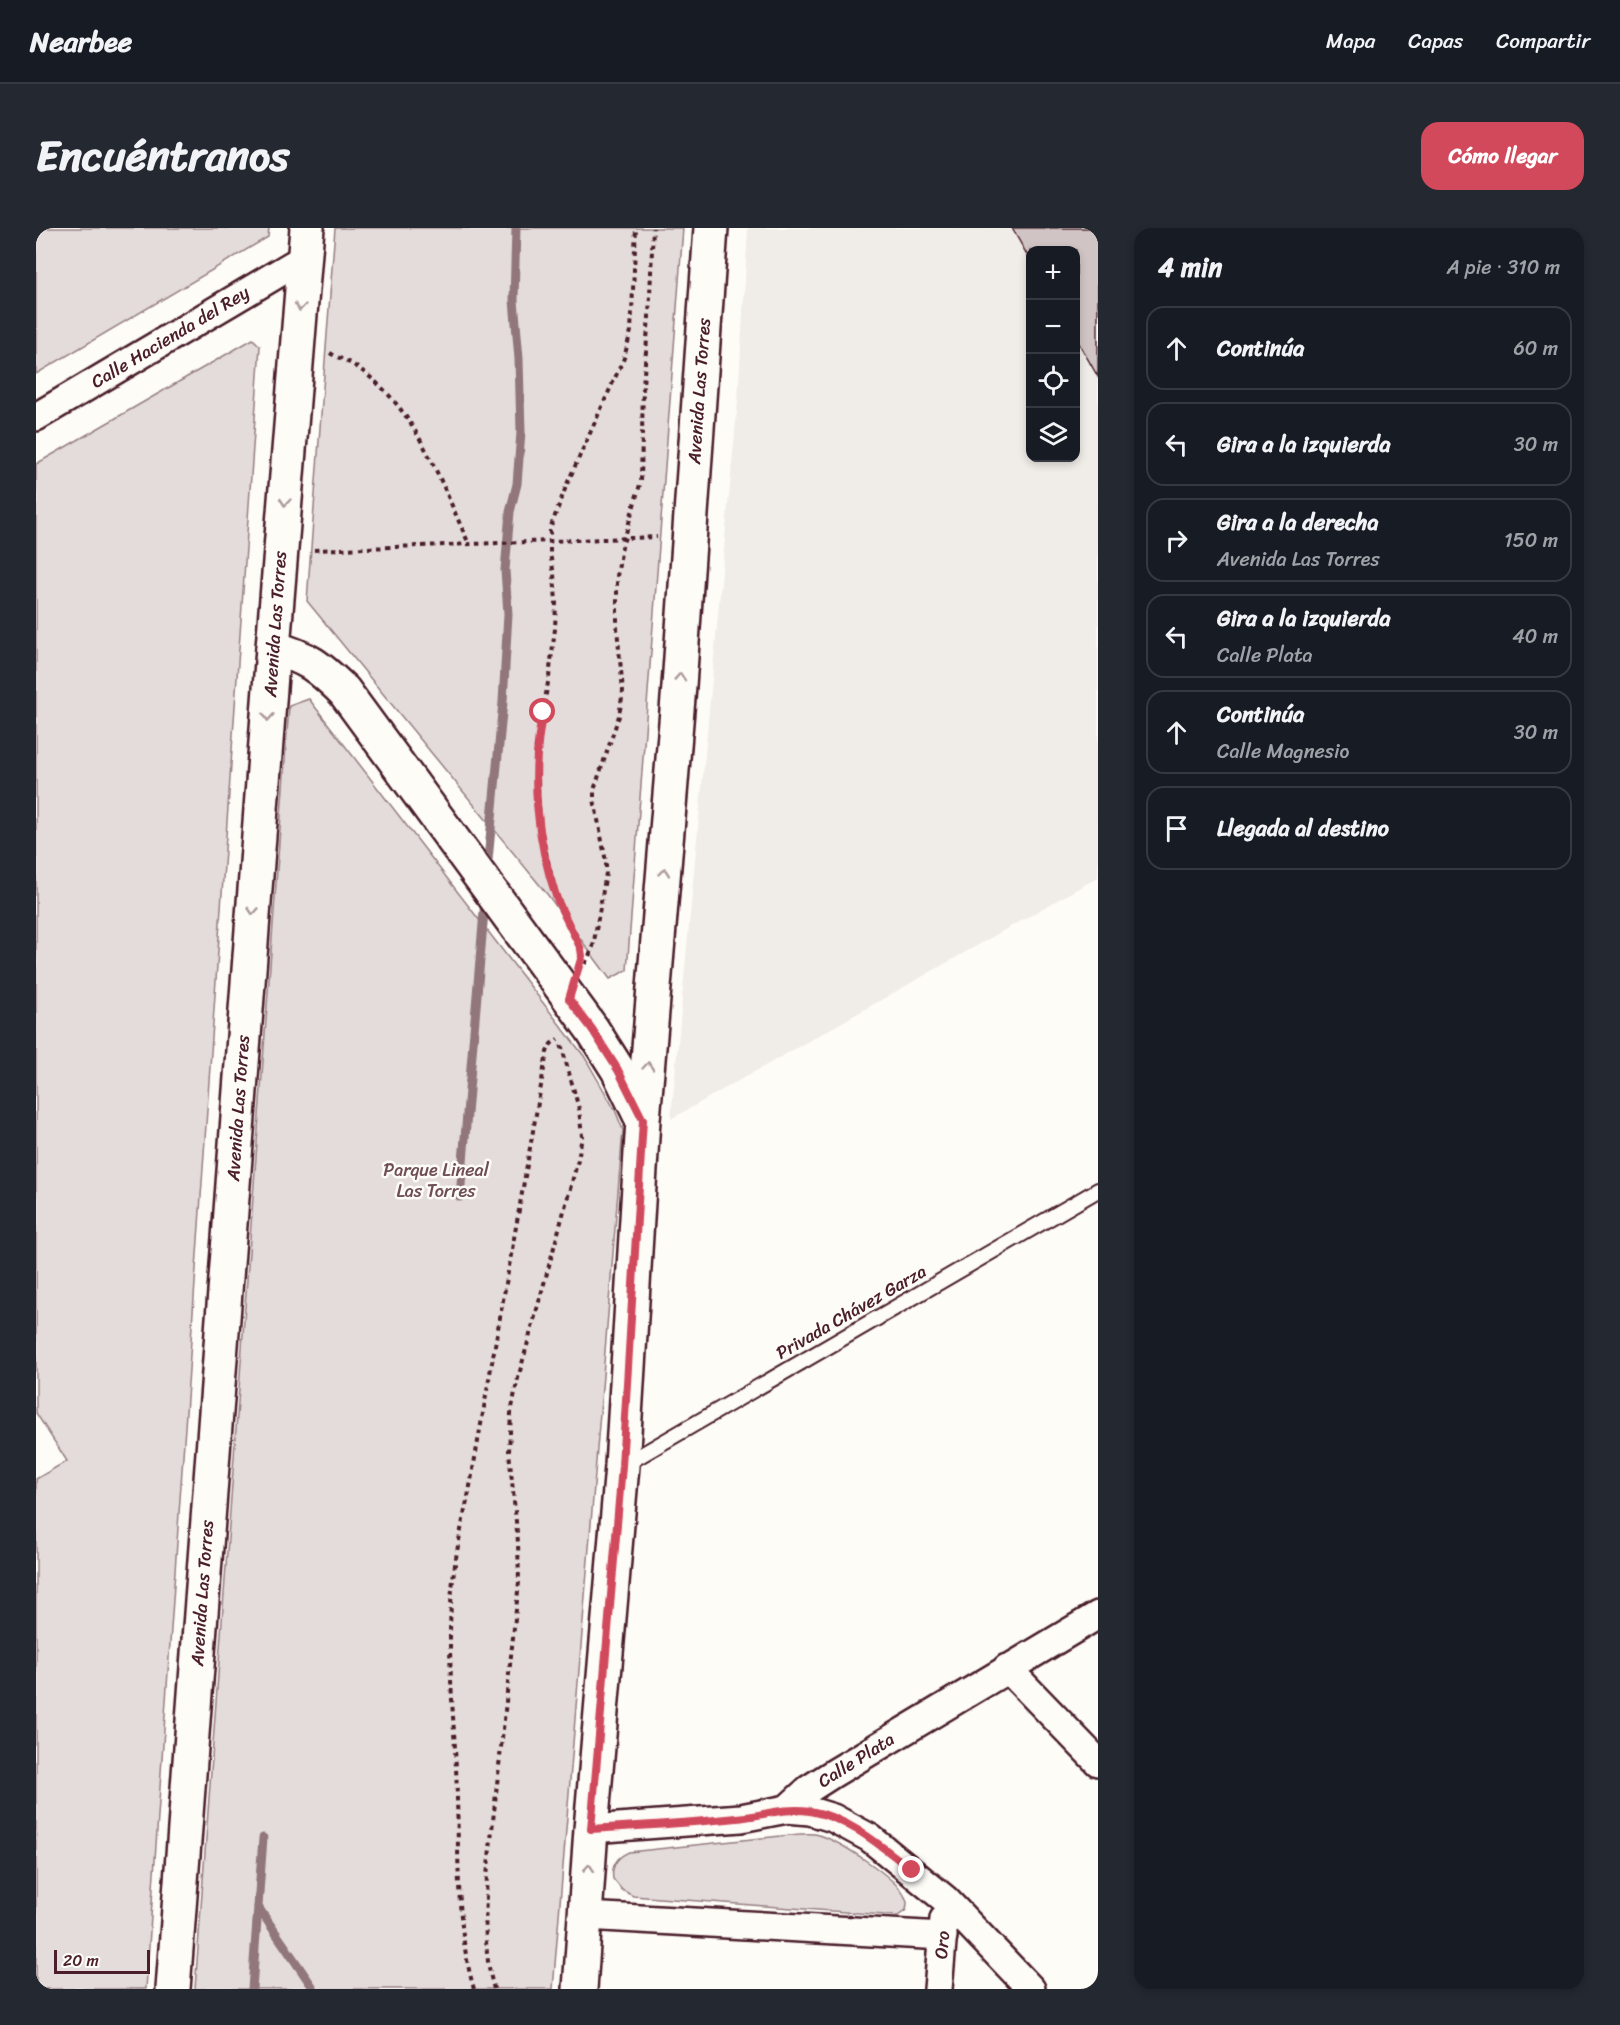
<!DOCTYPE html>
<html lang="es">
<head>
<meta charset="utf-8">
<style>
  :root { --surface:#171b24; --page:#242831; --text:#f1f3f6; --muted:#9ea1a6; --line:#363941; --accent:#d1495b }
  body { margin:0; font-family:Sriracha,sans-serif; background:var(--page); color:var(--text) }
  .controls { position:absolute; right:18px; top:18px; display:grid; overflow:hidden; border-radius:12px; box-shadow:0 3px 9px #0003 }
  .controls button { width:54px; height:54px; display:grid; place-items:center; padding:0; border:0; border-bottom:2px solid var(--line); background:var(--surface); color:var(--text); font:30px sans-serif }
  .scale { position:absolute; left:18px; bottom:15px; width:96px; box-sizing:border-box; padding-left:6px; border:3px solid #4a1f2b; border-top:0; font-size:16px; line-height:21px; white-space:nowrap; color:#4a1f2b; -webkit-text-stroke:4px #fdfcf7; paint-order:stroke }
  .stop { position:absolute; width:18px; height:18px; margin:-14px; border:4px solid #d1495b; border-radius:50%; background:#fff }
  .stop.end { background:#d1495b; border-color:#fff; box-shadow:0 2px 6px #0008 }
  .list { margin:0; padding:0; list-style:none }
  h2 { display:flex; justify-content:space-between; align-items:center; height:78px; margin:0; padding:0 24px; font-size:26px }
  h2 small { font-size:20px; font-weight:400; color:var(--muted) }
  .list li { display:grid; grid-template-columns:39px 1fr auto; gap:18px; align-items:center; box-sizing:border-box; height:84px; margin:0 12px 12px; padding:0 12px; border:2px solid var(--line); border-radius:18px }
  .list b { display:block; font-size:22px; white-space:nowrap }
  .list p { margin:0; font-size:20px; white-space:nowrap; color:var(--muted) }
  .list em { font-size:20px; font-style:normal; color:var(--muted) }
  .icon { flex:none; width:33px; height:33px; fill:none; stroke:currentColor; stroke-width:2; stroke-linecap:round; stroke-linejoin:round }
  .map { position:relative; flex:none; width:1062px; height:1761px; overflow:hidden; border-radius:18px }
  header { display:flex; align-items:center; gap:36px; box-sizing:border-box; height:84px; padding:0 30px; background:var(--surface); border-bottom:2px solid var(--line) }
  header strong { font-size:28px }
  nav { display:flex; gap:33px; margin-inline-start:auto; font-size:21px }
  .intro { display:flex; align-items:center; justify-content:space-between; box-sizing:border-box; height:144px; padding:0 36px }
  h1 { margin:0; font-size:42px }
  .button { padding:15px 27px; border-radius:18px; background:var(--accent); color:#fff; font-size:21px; font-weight:700 }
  main { display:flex; gap:36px; padding:0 36px }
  aside { flex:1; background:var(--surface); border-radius:18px; box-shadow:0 3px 9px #0003 }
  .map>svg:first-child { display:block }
  .built { fill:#f0ece8; fill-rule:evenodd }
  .green { fill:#e3dcda; stroke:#967e82; stroke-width:1.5 }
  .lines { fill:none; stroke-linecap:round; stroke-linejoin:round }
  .stream { stroke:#91777b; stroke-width:9 }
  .building { fill:#d0c5c4; stroke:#4a1f2b; stroke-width:1.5 }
  .lane-casing { stroke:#4a1f2b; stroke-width:18 }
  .street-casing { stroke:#4a1f2b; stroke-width:32 }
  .secondary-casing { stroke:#4a1f2b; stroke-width:38 }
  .path { stroke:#4a1f2b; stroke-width:4; stroke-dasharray:4.5 4.5; stroke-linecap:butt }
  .lane { stroke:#fdfcf7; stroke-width:14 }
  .street { stroke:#fdfcf7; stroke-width:27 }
  .secondary { stroke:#fdfcf7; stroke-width:33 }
  .oneway { stroke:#ac999b }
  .route { stroke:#d1495b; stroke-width:8 }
  .labels { text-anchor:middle; stroke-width:5; stroke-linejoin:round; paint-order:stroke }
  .street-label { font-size:18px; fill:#4a1f2b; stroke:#fdfcf7 }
  .park-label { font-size:18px; fill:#704e57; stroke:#fdfcf7 }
</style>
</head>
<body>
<header>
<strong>Nearbee</strong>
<nav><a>Mapa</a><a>Capas</a><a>Compartir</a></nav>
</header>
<div class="intro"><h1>Encuéntranos</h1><a class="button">Cómo llegar</a></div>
<main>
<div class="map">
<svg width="1062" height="1761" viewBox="0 0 1062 1761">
  <rect width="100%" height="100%" fill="#fdfcf7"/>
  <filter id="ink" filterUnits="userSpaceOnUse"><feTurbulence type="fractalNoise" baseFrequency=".0167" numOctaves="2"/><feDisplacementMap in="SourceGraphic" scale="12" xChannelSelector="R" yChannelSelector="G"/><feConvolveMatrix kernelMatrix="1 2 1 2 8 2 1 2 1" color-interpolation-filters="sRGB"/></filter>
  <g filter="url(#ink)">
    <path class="built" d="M 712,0 L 1062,0 L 1062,649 L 635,891 L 702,172 ZM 994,22 L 1040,22 L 1040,230 L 994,230 Z"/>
    <g class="green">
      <polygon points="0,0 233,0 232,9 0,146"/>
      <polygon points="299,0 647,0 591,742 574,751 511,666 271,373"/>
      <polygon points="217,111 224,118 110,1761 0,1761 0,1251 31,1233 0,1185 0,236"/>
      <polygon points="273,471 548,828 579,882 587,902 517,1761 159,1761 253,478"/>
      <path d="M 764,1606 C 770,1606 777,1605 783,1607 C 803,1613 860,1649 869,1669 C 872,1674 871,1677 870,1682 L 862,1688 L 597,1668 L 586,1662 L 577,1651 C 575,1638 581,1629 593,1624 Z"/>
    </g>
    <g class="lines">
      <g class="stream">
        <polyline points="451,643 467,474 472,386 469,342 474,284 481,256 485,204 483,131 478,72 480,0"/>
        <polyline points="424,969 449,672"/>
        <polyline points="222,1679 278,1761"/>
        <polyline points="216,1761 227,1610"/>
      </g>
    </g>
    <polygon class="building" points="976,0 1062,0 1062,149 1040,110 1040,22 994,22 994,32"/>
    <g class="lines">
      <g class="lane-casing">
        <polyline id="lane" points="588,1237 1062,962"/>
      </g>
      <g class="street-casing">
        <g id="street">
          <polyline points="0,189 268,30"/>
          <polyline points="971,1440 1062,1534"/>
          <polyline points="751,1581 774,1583 797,1590 834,1610 910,1672 995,1761"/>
          <polyline points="555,1601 705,1590 751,1581 773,1561 798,1545 1062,1387"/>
          <polyline points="550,1688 907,1708"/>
          <polyline points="902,1761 908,1691"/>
        </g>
      </g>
      <g class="secondary-casing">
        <g id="secondary">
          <path d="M 237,420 C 273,430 282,438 308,463 L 556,801 L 582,842 L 606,891"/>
          <polyline points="137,1761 237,420 271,0"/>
          <polyline points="544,1761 555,1601 586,1238 607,892 643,458 675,0"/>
        </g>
      </g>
      <g class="path">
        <path d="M 294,125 C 302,130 311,133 319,138 C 380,177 404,254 433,316"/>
        <polyline points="278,322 621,309"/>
        <polyline points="546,729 545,721 522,672 517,656 504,600 502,572 500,522 513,449 519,401 520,374 518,346 514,326 514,301 531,256 588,130 595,103 600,0"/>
        <polyline points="549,736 557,719 570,645 570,634 558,571 558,562 583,488 587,463 581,400 581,348 586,319 605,253 607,157 613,89 617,0"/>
        <path d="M 438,1761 C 420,1700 423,1634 421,1571 C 420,1506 411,1441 415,1376 C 417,1337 425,1301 433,1264 L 511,824 L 515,816 L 522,811"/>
        <path d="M 458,1761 C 447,1724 449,1685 451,1648 L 483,1354 L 482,1314 L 473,1223 L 475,1185 L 481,1154 L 542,932 L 546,908 L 543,881 L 525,816"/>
      </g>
      <use href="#lane" class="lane"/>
      <use href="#street" class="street"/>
      <use href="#secondary" class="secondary"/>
    </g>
    <defs><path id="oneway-chevron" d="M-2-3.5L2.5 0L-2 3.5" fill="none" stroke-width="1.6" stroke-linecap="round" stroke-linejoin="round" transform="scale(1.5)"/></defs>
    <g class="oneway">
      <use href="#oneway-chevron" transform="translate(264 79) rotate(95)"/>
      <use href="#oneway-chevron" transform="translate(249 274) rotate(95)"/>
      <use href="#oneway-chevron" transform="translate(644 449) rotate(-86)"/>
      <use href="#oneway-chevron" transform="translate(232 489) rotate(94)"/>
      <use href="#oneway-chevron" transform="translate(628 644) rotate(-85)"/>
      <use href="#oneway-chevron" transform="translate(217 683) rotate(94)"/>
      <use href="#oneway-chevron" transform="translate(612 838) rotate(-85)"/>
      <use href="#oneway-chevron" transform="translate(553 1640) rotate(-86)"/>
    </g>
  </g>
  <g class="lines" filter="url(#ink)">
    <path class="route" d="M 507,484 C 494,545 500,612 521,671 C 528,688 537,704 545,721 L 546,728 L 533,771 L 556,801 L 582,842 L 607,892 L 586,1238 L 555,1601 C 604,1598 653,1595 701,1590 C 726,1588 748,1579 774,1583 C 813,1590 845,1618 876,1642"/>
  </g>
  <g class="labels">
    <g class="street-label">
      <text transform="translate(134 109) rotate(-31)" y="6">Calle Hacienda del Rey</text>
      <text transform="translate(663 163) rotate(-86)" y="6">Avenida Las Torres</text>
      <text transform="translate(239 396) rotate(-86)" y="6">Avenida Las Torres</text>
      <text transform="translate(202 880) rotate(-86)" y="6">Avenida Las Torres</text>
      <text transform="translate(815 1084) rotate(-30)" y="6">Privada Chávez Garza</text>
      <text transform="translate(166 1365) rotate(-86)" y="6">Avenida Las Torres</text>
      <text transform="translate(820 1532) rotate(-32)" y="6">Calle Plata</text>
      <text transform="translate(906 1717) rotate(-85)" y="6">Oro</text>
    </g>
    <g class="park-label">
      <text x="400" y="948">Parque Lineal<tspan x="400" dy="21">Las Torres</tspan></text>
    </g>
  </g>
</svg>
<div class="controls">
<button>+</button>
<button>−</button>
<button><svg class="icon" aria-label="locate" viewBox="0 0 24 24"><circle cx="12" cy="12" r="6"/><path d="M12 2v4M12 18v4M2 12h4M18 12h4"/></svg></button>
<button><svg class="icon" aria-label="layers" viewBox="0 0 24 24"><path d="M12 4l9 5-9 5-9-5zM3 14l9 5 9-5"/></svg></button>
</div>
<div class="scale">20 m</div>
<div class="stop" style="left:507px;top:484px"></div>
<div class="stop end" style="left:876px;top:1642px"></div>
</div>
<aside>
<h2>4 min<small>A pie · 310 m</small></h2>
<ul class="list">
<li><svg class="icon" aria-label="ahead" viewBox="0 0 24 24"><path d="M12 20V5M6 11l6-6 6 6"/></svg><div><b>Continúa</b></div><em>60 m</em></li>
<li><svg class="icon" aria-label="left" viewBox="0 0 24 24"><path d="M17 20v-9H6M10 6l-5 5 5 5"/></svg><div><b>Gira a la izquierda</b></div><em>30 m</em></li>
<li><svg class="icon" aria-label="right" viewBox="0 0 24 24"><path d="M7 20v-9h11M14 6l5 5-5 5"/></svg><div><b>Gira a la derecha</b><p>Avenida Las Torres</p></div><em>150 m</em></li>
<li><svg class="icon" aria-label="left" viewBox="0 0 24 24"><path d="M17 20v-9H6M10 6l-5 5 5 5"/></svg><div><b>Gira a la izquierda</b><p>Calle Plata</p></div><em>40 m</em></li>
<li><svg class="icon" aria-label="ahead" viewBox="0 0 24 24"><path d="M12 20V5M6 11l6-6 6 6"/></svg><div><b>Continúa</b><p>Calle Magnesio</p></div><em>30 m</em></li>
<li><svg class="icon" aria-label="arrive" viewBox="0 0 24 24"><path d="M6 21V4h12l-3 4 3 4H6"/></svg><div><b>Llegada al destino</b></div></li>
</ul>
</aside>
</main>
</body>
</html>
